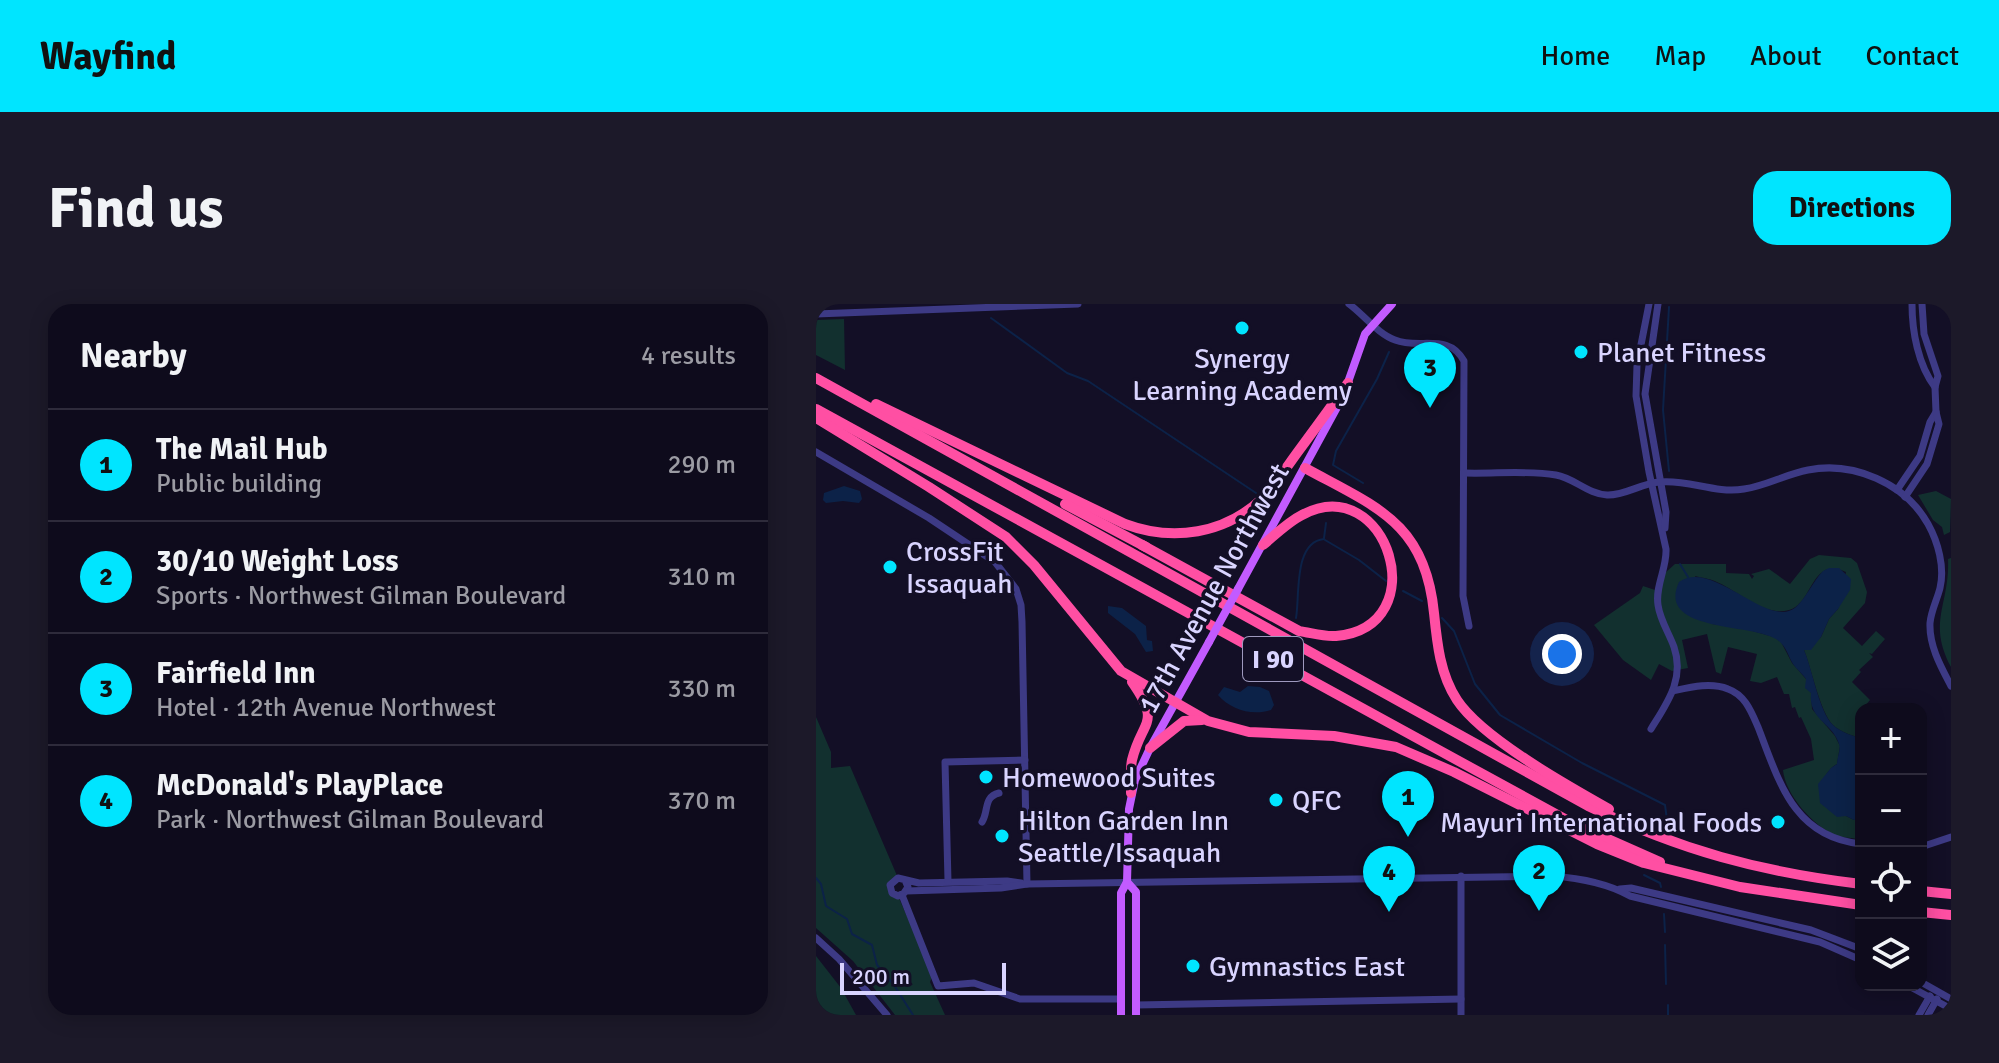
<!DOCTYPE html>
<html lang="en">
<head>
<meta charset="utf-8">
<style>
  :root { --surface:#0e0b1c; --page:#1c1929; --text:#f1f3f6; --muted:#9b9ba3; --line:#2e2b3b; --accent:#00e5ff }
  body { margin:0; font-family:Signika,sans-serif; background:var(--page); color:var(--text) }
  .controls { position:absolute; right:24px; bottom:24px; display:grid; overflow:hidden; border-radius:16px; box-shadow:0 4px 20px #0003 }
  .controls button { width:72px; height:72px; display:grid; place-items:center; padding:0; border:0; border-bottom:2px solid var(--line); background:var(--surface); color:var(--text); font:40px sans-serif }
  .scale { position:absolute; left:24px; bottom:20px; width:166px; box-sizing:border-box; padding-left:8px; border:4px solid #d9d4ff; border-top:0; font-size:22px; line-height:28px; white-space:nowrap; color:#d9d4ff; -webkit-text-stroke:6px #130f26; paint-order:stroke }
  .you { position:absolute; left:746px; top:350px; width:28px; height:28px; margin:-20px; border:6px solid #fff; border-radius:50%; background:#1a73e8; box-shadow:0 0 0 12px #1a73e833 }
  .badge { display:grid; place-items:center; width:52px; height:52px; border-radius:50%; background:var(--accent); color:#111; font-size:26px; font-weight:700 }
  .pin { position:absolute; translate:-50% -66px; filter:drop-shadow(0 2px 4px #0008) }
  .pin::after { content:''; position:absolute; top:42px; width:28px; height:24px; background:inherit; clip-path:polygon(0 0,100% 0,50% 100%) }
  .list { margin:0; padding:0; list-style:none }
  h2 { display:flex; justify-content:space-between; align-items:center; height:104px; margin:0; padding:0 32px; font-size:34px }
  h2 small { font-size:26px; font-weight:400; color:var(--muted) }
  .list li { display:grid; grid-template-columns:52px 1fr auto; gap:24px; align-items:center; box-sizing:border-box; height:112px; padding:0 32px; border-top:2px solid var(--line) }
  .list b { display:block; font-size:30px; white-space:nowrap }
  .list p { margin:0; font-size:26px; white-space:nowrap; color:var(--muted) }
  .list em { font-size:26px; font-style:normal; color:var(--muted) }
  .icon { flex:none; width:44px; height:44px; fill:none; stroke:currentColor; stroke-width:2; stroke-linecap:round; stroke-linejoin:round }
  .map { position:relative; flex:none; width:1135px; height:711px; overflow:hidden; border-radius:24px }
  header { display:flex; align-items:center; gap:48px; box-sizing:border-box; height:112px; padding:0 40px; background:var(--accent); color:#111 }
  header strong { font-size:38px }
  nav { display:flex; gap:44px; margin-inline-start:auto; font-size:28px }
  .intro { display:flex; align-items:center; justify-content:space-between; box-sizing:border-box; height:192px; padding:0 48px }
  h1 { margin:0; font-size:56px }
  .button { padding:20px 36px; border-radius:24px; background:var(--accent); color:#111; font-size:28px; font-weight:700 }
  main { display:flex; gap:48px; padding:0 48px }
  aside { flex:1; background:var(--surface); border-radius:24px; box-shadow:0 4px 20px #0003 }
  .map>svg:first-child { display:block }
  .green { fill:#12302f }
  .water { fill:#0c2248 }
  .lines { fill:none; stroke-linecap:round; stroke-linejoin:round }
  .stream { stroke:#0c2248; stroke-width:2 }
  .minor { stroke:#3d3a85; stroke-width:7 }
  .major { stroke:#c25bff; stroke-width:8 }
  .highway { stroke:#ff4fa3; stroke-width:10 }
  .major-bridge { stroke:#c25bff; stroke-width:8 }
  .poi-dot { fill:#00e5ff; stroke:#130f26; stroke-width:3 }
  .labels { text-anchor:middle; stroke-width:7; stroke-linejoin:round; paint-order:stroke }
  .shield { fill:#130f26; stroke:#9e99be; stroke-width:2 }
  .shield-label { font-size:26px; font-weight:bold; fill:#d9d4ff }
  .poi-label { font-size:28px; fill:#d9d4ff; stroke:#130f26; text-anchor:start }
  .street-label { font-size:28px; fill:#d9d4ff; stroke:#130f26 }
</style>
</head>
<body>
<header>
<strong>Wayfind</strong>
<nav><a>Home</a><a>Map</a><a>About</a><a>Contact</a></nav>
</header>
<div class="intro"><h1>Find us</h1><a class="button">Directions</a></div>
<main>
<aside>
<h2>Nearby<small>4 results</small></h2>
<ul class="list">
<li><span class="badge">1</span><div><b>The Mail Hub</b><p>Public building</p></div><em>290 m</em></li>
<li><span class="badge">2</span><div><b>30/10 Weight Loss</b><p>Sports · Northwest Gilman Boulevard</p></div><em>310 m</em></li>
<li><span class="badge">3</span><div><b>Fairfield Inn</b><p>Hotel · 12th Avenue Northwest</p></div><em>330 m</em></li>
<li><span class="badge">4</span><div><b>McDonald's PlayPlace</b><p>Park · Northwest Gilman Boulevard</p></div><em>370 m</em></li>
</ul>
</aside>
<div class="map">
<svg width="1135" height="711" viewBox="0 0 1135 711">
  <rect width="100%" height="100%" fill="#130f26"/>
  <g class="green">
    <polygon points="28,15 29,66 0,51 0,16"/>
    <polygon points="1120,187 1135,195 1134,228 1128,231 1126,223 1117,216 1102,191"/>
    <path d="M 1003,251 L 1035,254 L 1041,259 L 1051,288 L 1049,299 L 1027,324 L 1046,342 L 1060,327 L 1069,335 L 1056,350 L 1053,349 L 1057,353 L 1043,366 L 1045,368 L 1036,378 L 1054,396 L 1044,408 L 1045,435 C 1036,431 1024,428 1017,421 C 1004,408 995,363 988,346 L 1005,333 L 1013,315 L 1022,305 L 1030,268 C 995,251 997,300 973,306 C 949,313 923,288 903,279 C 896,275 887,274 879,272 L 896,320 L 922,323 L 958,333 L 965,338 L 976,359 L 990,375 L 995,389 L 996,405 L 1019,432 L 1024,442 L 1021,460 C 1007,468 1005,483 1004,498 L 1021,512 L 1030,512 L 1038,516 L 1045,515 L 1045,535 C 1036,534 1027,534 1019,531 C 997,522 969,490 967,466 L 998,456 L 995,435 L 985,413 L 983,414 L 979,403 L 976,404 L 973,390 L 968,390 L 961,373 L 945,379 L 934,377 L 941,350 L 912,343 L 905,370 L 900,368 L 891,330 L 866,336 L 872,364 L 856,367 L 843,360 L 835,376 L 807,356 L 778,321 L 824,289 L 827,282 L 842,287 L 849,269 L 859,260 L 910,260 L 910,269 L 933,270 L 936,275 L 938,272 L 935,270 L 953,265 L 974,280 L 994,255 Z"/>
    <path d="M 1135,254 L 1135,363 C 1111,317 1134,301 1132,255 Z"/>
    <polygon points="0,413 15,448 15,464 34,462 82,574 74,584 82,592 117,671 114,678 129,711 79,711 37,657 0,624"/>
    <polygon points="0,652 25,684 40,711 0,711"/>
  </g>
  <g class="water">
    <polygon points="28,182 44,187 46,195 43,199 27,197 10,199 7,196 8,189"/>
    <path d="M 1023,264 L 1035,275 L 1034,286 L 1022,305 L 1013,315 L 1005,333 L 995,346 L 988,346 C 996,364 1003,408 1017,421 C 1024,428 1036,431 1045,435 L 1045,515 L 1038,516 L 1030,512 L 1021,513 L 1004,499 L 1002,480 L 1015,464 L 1021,460 C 1021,453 1025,446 1023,440 C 1017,419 992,416 995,389 L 989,384 L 990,375 C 986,369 981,366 977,360 C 972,352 970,341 960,335 C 933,319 840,328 863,278 C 897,254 952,327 980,303 C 991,293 997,277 1007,267 L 1013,264 Z"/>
    <polygon points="292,302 306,304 330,322 331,336 336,337 337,347 330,348 319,330 292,309"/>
    <path d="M 432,382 L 444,383 L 453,387 L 458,401 L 455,406 C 436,412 415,406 402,391 L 408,383 L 424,388 Z"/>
  </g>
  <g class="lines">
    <g class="stream">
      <polyline points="853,3 847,106 853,167"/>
      <polyline points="175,14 251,69 272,77 440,189"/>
      <polyline points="547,179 517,161 520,147 561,75 573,48"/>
      <polyline points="508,234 510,219"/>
      <polyline points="509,236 543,256 570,277"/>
      <polyline points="864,260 872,273"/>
      <polyline points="587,287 606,297"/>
      <path d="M 480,314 C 484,293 477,238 508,235"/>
      <polyline points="626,314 638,327 659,380 684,411 766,459 849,501 851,516"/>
      <polyline points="828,571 844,579 845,583"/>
      <polyline points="0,574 5,580 10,602 31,615 36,630 56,641 61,661 78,681 97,711"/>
      <polyline points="848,610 849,628"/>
      <polyline points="849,641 850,680"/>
      <polyline points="852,711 852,701"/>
    </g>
    <g class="minor">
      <path d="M 533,0 C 548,11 562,30 579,36 C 604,46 632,28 648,57 L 647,292 L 653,322"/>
      <path d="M 833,0 L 821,61 L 820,92 L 833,168 L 850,245 C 851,264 839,282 842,301 C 844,316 853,329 858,343 C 869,375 851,399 835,425"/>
      <polyline points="842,0 829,90 850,208 849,224"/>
      <path d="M 1096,0 C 1096,27 1102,61 1119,83"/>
      <polyline points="0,10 262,0"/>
      <polyline points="0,148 113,214 179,258 200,285 205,301 206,318 211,580"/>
      <path d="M 649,169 C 678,170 711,166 740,171 C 758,174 772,190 791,191 C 808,192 826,179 844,178 C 872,175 899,190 928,185 C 950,182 970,170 992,166 C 1037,157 1089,179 1112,220 C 1122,238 1129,263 1124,284 C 1121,296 1115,307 1114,319 C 1113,342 1125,363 1135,382"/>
      <polyline points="1081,186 1104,152 1114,118 1120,108"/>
      <polyline points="1089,193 1111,160 1123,120 1120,108 1119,83 1122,72 1108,30 1106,0"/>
      <path d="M 857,387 C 875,383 895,378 912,385 C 929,391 935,407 942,423 C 963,477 977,533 1045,540"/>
      <path d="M 166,518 C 173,507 167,493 183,489"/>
      <polyline points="1105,543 1135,533"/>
      <polyline points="645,572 645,711"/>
      <polyline points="89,576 92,583 88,589 82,592 76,589 74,581 82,574 103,579 191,577 205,579"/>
      <polyline points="132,577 129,458 209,456"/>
      <polyline points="804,585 815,584 995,626 1045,645"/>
      <path d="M 90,587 L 185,584 L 211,580 L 736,572 C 763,574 791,579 814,592 L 1004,638 L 1045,656"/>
      <polyline points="86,591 122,682 158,679 204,695 305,695"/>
      <polyline points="0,634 23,655 71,711"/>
      <polyline points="1105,678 1135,695"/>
      <polyline points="1091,681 1135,705"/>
      <polyline points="320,701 645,695"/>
      <polyline points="1103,711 1114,692"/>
      <polyline points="1112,711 1121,695"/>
    </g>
    <g class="major">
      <polyline points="531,81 549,30 576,0"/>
      <polyline points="422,285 526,94"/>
      <polyline points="311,578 320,588 320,711"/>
      <polyline points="305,711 305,589 311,578 313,505 319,476 334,444 393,338"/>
    </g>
    <g class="highway">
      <path d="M 0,74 L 772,502 C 864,546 944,568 1045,580"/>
      <path d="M 60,100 L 309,220 C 357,238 409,230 447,194 C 460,180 470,164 481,149 C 498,126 515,103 532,79"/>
      <polyline points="0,105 756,519 844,558"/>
      <polyline points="0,114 113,183 190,233 218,261 305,367 392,417 433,428 518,432 580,443 638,468 781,540 828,559 924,583 1045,601"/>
      <path d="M 489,164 C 560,203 609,218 618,309 C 621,339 624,370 641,396 C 666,434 752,482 793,505"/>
      <polyline points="249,200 330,243"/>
      <path d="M 326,241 L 483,327 C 496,329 508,333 520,332 C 621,323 571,165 486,211 C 472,218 459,231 447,241"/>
      <polyline points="334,444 368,417 386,416"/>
      <path d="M 315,489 C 315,478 314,466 316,456 C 326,415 346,421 316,378"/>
      <polyline points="1105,587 1135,590"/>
      <polyline points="1105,608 1135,611"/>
    </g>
    <polyline class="major-bridge" points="393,338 422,285"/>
  </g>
  <g class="poi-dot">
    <circle cx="426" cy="24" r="8"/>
    <circle cx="765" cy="48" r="8"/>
    <circle cx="74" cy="263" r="8"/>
    <circle cx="170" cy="473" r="8"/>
    <circle cx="460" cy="496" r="8"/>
    <circle cx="962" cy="518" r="8"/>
    <circle cx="186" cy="532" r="8"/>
    <circle cx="377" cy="662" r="8"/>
  </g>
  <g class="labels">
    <rect class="shield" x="427" y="333" width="60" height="44" rx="6"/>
    <g class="shield-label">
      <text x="457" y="364">I 90</text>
    </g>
    <g class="poi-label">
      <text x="781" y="58">Planet Fitness</text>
      <text x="426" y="64" text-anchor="middle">Synergy<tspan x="426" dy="32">Learning Academy</tspan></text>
      <text x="90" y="257">CrossFit<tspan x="90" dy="32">Issaquah</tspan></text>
      <text x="186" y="483">Homewood Suites</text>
      <text x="476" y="506">QFC</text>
      <text x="202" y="526">Hilton Garden Inn<tspan x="202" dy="32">Seattle/Issaquah</tspan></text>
      <text x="946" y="528" text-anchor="end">Mayuri International Foods</text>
      <text x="393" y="672">Gymnastics East</text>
    </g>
    <g class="street-label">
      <text transform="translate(397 284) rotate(-61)" y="10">17th Avenue Northwest</text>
    </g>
  </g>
</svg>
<div class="controls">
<button>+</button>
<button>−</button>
<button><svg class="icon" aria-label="locate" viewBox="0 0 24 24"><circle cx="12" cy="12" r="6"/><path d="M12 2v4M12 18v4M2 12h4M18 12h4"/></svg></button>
<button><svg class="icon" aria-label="layers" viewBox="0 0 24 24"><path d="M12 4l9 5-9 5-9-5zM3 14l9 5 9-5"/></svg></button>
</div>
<div class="scale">200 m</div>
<div class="you"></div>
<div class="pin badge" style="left:592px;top:533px">1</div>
<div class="pin badge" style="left:723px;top:607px">2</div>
<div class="pin badge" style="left:614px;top:104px">3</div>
<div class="pin badge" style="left:573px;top:608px">4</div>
</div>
</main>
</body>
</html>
